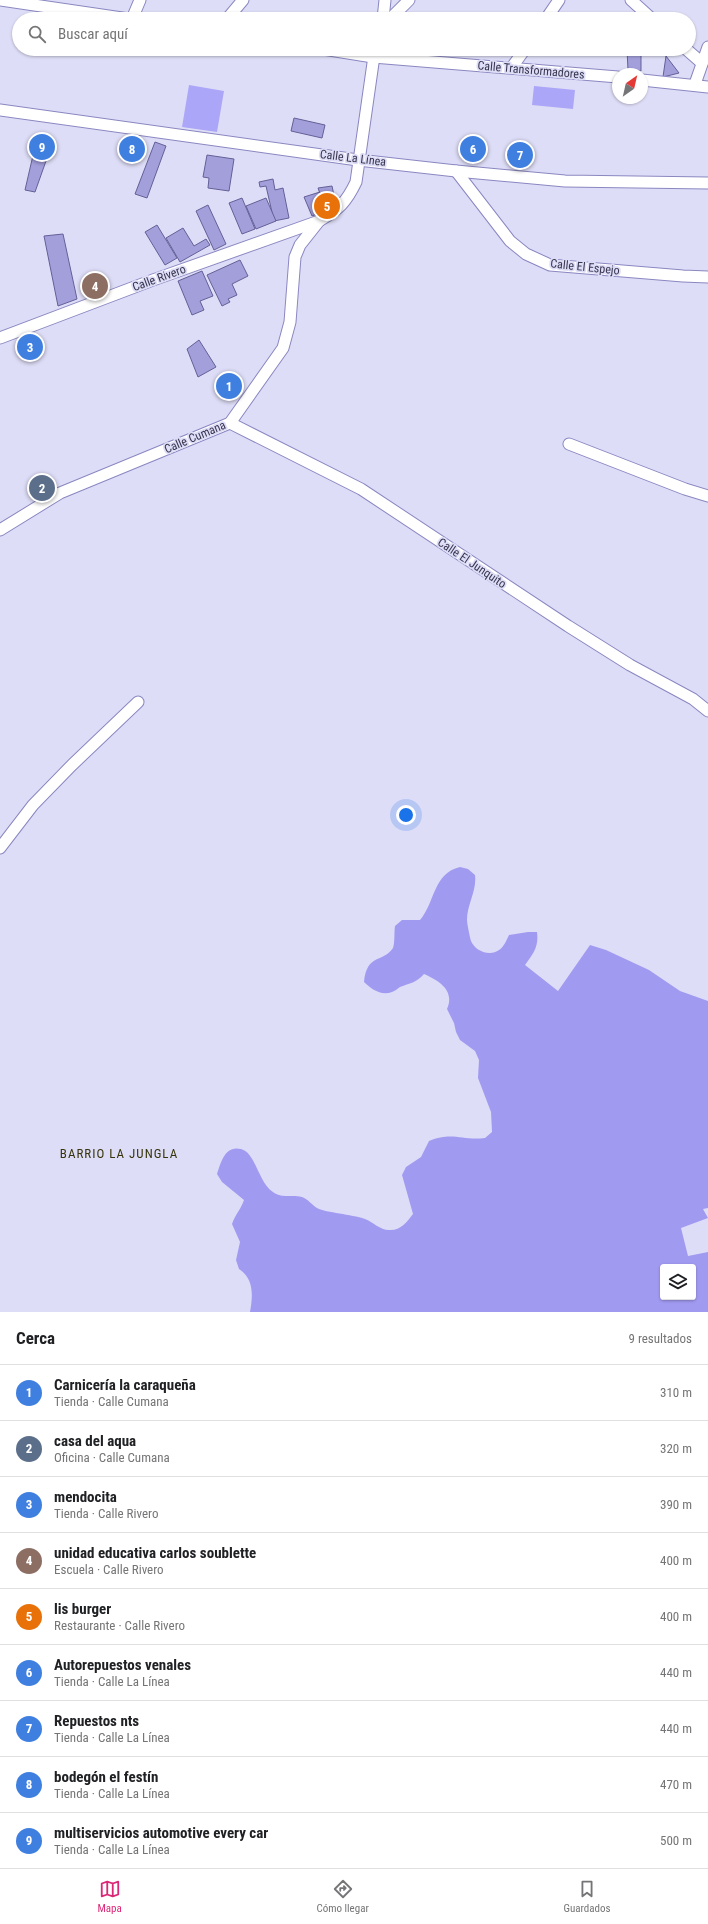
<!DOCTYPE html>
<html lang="es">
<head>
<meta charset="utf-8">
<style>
  :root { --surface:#fff; --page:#f2f2f2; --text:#202124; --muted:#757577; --line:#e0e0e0; --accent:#db2777 }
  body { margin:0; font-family:"Roboto Condensed",sans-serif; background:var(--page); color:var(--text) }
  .controls { position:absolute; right:12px; bottom:12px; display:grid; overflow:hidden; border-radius:4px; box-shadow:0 1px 3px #0004 }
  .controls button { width:36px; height:36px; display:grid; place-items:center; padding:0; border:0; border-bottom:1px solid var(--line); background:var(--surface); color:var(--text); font:20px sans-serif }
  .compass { position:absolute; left:612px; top:68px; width:36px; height:36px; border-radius:50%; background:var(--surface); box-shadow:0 1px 3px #0004; rotate:34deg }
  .you { position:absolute; left:406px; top:815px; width:14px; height:14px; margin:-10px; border:3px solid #fff; border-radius:50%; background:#1a73e8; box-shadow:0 0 0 6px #1a73e833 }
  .badge { display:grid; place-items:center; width:26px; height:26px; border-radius:50%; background:var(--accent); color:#fff; font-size:13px; font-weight:700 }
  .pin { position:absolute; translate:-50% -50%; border:2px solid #fff; box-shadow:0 1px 4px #0006 }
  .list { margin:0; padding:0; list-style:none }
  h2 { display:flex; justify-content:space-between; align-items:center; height:52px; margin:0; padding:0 16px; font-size:17px }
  h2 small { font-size:13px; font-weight:400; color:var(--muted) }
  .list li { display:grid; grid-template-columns:26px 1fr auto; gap:12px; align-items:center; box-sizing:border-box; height:56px; padding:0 16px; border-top:1px solid var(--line) }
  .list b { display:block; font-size:15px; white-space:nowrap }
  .list p { margin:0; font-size:13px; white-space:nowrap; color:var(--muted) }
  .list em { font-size:13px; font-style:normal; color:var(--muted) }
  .icon { flex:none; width:22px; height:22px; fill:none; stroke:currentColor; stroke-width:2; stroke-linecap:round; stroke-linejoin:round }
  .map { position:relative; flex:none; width:708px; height:1312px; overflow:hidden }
  .search { position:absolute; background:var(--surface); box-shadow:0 1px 3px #0004; left:12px; right:12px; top:12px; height:44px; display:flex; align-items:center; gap:10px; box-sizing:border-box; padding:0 14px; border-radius:22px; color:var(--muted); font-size:15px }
  .sheet { height:556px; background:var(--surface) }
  nav { display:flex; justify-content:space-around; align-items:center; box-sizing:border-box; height:56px; border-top:1px solid var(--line); background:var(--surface); font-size:11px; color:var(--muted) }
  nav a { display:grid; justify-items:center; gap:2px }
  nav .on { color:var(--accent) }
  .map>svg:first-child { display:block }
  .green { fill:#aba6f7 }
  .forest { fill:#a19af1; fill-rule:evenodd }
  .building { fill:#a29fdb; stroke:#646097 }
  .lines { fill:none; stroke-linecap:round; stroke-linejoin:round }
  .minor-casing { stroke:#8a87c1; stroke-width:13 }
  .minor { stroke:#fff; stroke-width:11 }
  .labels { text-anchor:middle; stroke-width:3.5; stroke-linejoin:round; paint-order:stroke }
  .street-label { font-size:12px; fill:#37354e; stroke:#deddf7 }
  .neighbourhood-label { font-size:13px; letter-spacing:1px; fill:#38350b; stroke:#deddf7 }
</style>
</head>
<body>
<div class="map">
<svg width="708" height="1312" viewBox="0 0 708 1312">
  <rect width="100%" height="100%" fill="#deddf7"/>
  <g class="green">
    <polygon points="189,85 224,91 217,132 182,127"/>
    <polygon points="534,86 575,90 573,109 532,105"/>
  </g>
  <path class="forest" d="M 460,867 L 468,869 L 475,875 C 477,891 467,904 467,920 C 467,923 470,938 471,941 C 475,951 490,957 499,950 C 504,947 507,939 509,935 L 528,932 L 537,932 C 539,947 533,954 525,965 L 558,991 L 590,945 L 606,950 L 649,970 L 680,991 L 708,1001 L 708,1208 L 703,1209 L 708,1218 L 681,1228 L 688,1256 L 708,1252 L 708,1312 L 250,1312 C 253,1295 254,1279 239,1269 L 236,1260 L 240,1242 L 232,1224 C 235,1215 241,1209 244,1200 L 222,1182 L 217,1174 C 221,1162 225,1145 241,1149 C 256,1153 258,1182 273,1192 C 282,1199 292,1194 302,1197 C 308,1199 312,1205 317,1208 C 327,1213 351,1214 365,1219 C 373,1222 380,1230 389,1230 C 400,1231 407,1222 413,1214 L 402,1175 L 406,1167 L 421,1157 L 429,1141 C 453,1131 462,1141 485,1138 L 492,1132 L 491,1112 L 478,1078 L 479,1060 L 475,1051 L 460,1040 L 456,1032 L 454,1023 L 447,1009 C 455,991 440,981 424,974 C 416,983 410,983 400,987 C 397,989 395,991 392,992 C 381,996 371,989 364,982 C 367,953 383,963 393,948 C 395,943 394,932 395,926 L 402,920 L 420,920 C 435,903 433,873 460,867 ZM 663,1267 L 693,1267 L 693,1297 L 663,1297 Z"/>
  <g class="building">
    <polygon points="627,49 641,49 641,71 628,70"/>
    <polygon points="666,56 679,73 663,77"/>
    <polygon points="294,118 325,125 322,138 291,131"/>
    <polygon points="37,138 52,144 35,192 25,190"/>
    <polygon points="155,142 166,146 147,198 135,194"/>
    <polygon points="207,155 234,159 229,191 208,188 209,178 203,177"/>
    <polygon points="273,179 275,190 283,188 289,218 274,221 266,186 260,187 259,182"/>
    <polygon points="332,186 336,205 326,210 318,188"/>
    <polygon points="320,192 326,210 312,216 304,197"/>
    <polygon points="242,198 255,229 242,234 229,203"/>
    <polygon points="266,198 276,221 256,229 246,206"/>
    <polygon points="208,205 226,244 214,250 196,211"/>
    <polygon points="157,225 177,258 165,265 145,232"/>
    <polygon points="183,228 194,246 206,239 210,245 180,262 166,238"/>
    <polygon points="63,234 77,299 58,306 44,236"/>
    <polygon points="240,260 248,276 232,284 237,295 228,299 230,302 222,306 207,275"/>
    <polygon points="202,271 213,296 200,301 204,310 192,315 178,281"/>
    <polygon points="199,340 216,367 198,377 187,349"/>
  </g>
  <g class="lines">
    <g class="minor-casing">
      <g id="minor">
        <polyline points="0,0 129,19"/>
        <polyline points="631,0 652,19"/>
        <polyline points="132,19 140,0"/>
        <polyline points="227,19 243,0"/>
        <polyline points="383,19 385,0"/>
        <polyline points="390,19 409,0"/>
        <polyline points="546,19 559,0"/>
        <polyline points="323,49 373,57 618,77"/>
        <polyline points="686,49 702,63"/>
        <polyline points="512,67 525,49"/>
        <polyline points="642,80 708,87"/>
        <polyline points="695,84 708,47"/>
        <polyline points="0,110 358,160 456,171 565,181 708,183"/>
        <polyline points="456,171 510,241 526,254 550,265 683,276 708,277"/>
        <path d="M 0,338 L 153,280 L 319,221 C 339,209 346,203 356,182 L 375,49"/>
        <polyline points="230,423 361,489 568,626 630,665 693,699 708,711"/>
        <polyline points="569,444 685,489 708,496"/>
        <polyline points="0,530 60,493 230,423 283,348 290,322 295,257 300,245 319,221"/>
        <polyline points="0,848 33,805 72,765 138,702"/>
      </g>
    </g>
    <use href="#minor" class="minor"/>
  </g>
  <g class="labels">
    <g class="street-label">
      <text transform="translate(531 70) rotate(5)" y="4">Calle Transformadores</text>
      <text transform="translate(353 158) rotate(7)" y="4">Calle La Línea</text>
      <text transform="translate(585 267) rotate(6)" y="4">Calle El Espejo</text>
      <text transform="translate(159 278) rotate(-20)" y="4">Calle Rivero</text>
      <text transform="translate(195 437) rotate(-23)" y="4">Calle Cumana</text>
      <text transform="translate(472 563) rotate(34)" y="4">Calle El Junquito</text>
    </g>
    <g class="neighbourhood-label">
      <text x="119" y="1158">BARRIO LA JUNGLA</text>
    </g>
  </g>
</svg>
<div class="controls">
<button><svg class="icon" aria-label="layers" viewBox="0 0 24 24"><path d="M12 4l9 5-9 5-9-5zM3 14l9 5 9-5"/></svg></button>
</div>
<svg class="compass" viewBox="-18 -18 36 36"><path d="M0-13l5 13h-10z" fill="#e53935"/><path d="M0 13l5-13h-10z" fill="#757577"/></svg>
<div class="you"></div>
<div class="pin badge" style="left:229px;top:386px;background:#3f7fe0">1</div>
<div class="pin badge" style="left:42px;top:488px;background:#5c6f8a">2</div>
<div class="pin badge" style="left:30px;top:347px;background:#3f7fe0">3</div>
<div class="pin badge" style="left:95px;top:286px;background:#8d6e63">4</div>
<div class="pin badge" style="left:327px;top:206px;background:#e8710a">5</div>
<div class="pin badge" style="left:473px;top:149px;background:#3f7fe0">6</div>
<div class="pin badge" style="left:520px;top:155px;background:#3f7fe0">7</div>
<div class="pin badge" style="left:132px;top:149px;background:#3f7fe0">8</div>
<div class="pin badge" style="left:42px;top:147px;background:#3f7fe0">9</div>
<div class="search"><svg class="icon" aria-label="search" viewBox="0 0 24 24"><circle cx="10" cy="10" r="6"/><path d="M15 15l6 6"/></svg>Buscar aquí</div>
</div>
<section class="sheet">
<h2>Cerca<small>9 resultados</small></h2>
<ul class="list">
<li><span class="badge" style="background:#3f7fe0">1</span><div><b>Carnicería la caraqueña</b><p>Tienda · Calle Cumana</p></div><em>310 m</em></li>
<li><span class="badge" style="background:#5c6f8a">2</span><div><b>casa del aqua</b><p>Oficina · Calle Cumana</p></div><em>320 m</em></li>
<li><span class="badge" style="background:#3f7fe0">3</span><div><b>mendocita</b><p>Tienda · Calle Rivero</p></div><em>390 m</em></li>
<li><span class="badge" style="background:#8d6e63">4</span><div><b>unidad educativa carlos soublette</b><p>Escuela · Calle Rivero</p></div><em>400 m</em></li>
<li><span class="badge" style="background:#e8710a">5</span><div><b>lis burger</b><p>Restaurante · Calle Rivero</p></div><em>400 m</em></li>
<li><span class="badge" style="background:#3f7fe0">6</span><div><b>Autorepuestos venales</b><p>Tienda · Calle La Línea</p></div><em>440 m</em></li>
<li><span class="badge" style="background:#3f7fe0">7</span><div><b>Repuestos nts</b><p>Tienda · Calle La Línea</p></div><em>440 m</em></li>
<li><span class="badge" style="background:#3f7fe0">8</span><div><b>bodegón el festín</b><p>Tienda · Calle La Línea</p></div><em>470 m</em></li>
<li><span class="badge" style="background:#3f7fe0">9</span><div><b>multiservicios automotive every car</b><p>Tienda · Calle La Línea</p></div><em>500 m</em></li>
</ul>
</section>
<nav>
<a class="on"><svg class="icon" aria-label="map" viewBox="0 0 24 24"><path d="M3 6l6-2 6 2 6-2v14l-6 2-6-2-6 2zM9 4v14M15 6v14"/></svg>Mapa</a>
<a><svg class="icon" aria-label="directions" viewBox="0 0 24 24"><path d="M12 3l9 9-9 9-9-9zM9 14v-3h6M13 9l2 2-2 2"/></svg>Cómo llegar</a>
<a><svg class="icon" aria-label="saved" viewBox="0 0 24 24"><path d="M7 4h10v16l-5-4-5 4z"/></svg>Guardados</a>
</nav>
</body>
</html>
